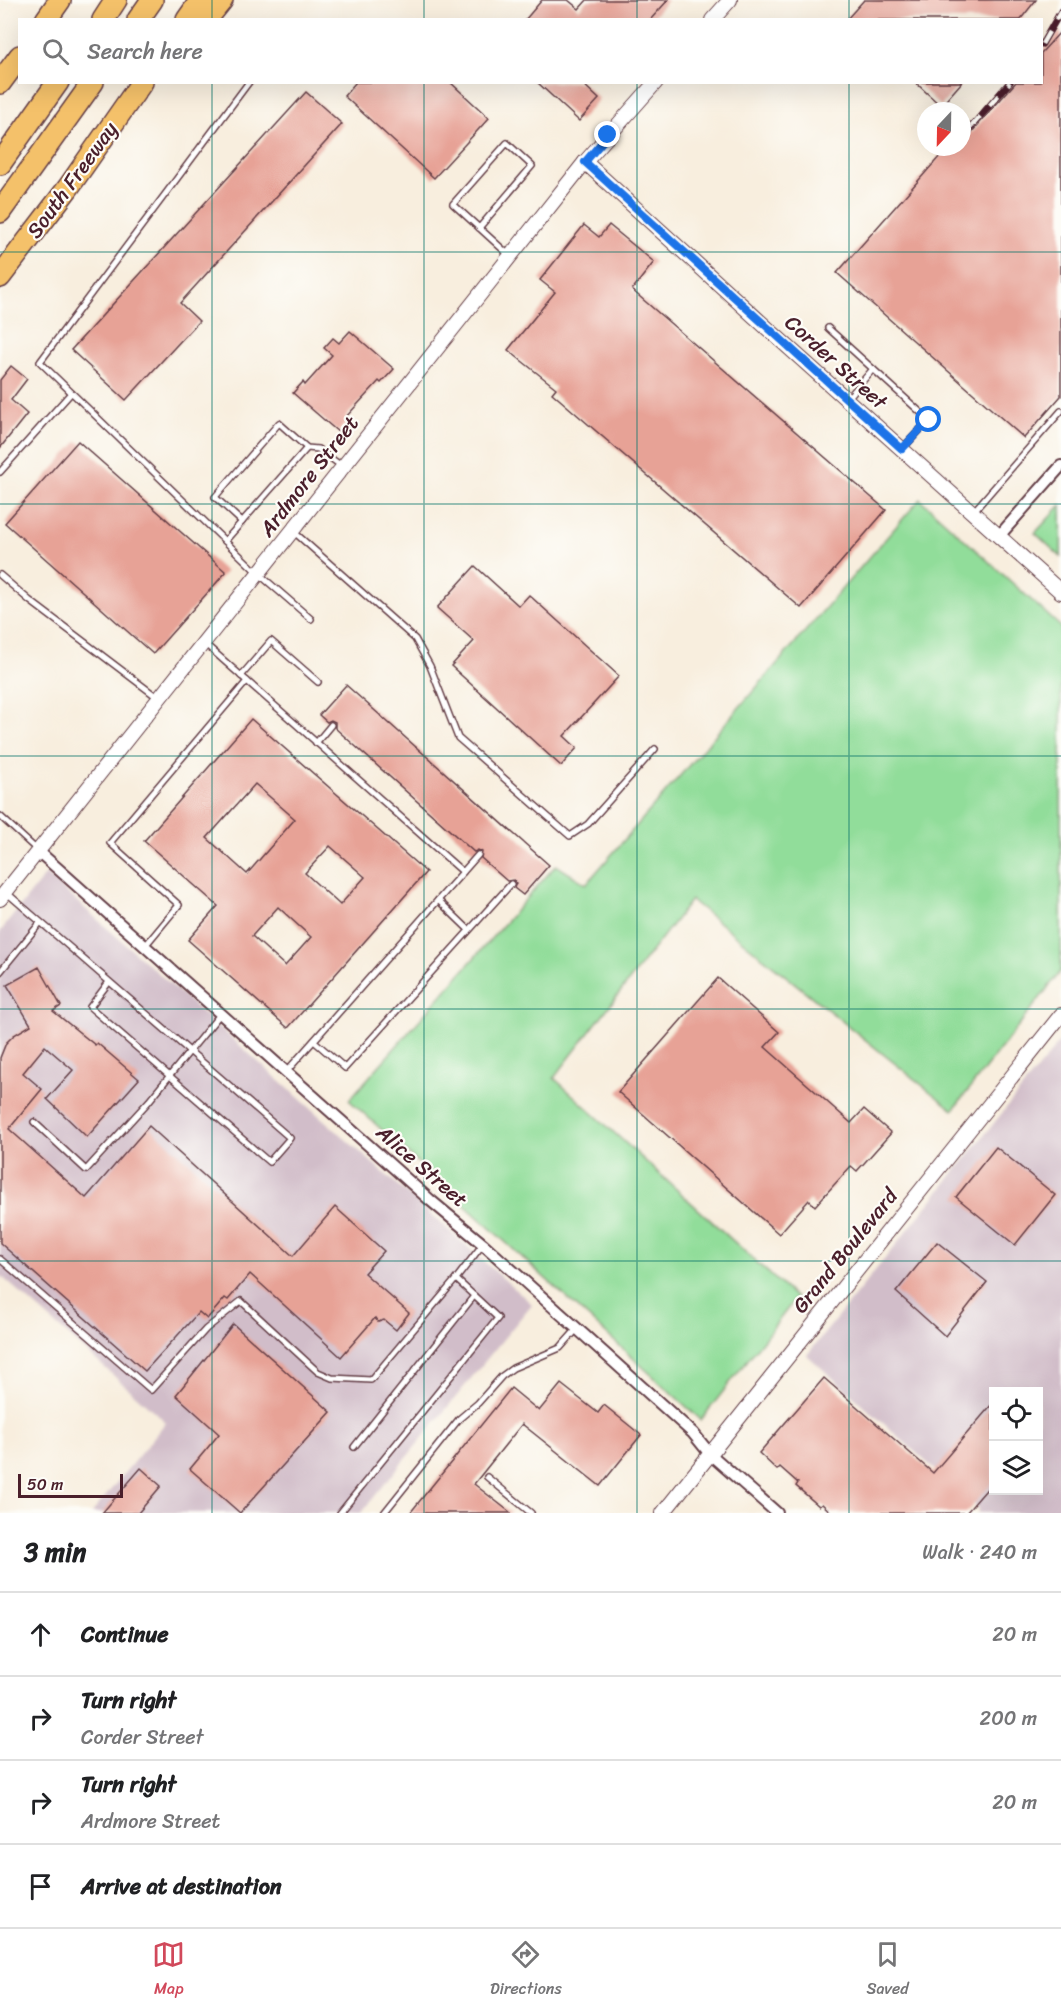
<!DOCTYPE html>
<html lang="en">
<head>
<meta charset="utf-8">
<style>
  :root { --surface:#fff; --page:#f2f2f2; --text:#202124; --muted:#757577; --line:#e0e0e0; --accent:#d1495b }
  body { margin:0; font-family:Sriracha,sans-serif; background:var(--page); color:var(--text) }
  .controls { position:absolute; right:18px; bottom:18px; display:grid; overflow:hidden; border-radius:0px; box-shadow:0 6px 24px #0002 }
  .controls button { width:54px; height:54px; display:grid; place-items:center; padding:0; border:0; border-bottom:2px solid var(--line); background:var(--surface); color:var(--text); font:30px sans-serif }
  .compass { position:absolute; left:917px; top:102px; width:54px; height:54px; border-radius:50%; background:var(--surface); box-shadow:0 6px 24px #0002; rotate:202deg }
  .scale { position:absolute; left:18px; bottom:15px; width:105px; box-sizing:border-box; padding-left:6px; border:3px solid #4a1f2b; border-top:0; font-size:16px; line-height:21px; white-space:nowrap; color:#4a1f2b; -webkit-text-stroke:4px #fdfcf7; paint-order:stroke }
  .stop { position:absolute; width:18px; height:18px; margin:-14px; border:4px solid #1a73e8; border-radius:50%; background:#fff }
  .stop.end { background:#1a73e8; border-color:#fff; box-shadow:0 2px 6px #0008 }
  .list { margin:0; padding:0; list-style:none }
  h2 { display:flex; justify-content:space-between; align-items:center; height:78px; margin:0; padding:0 24px; font-size:26px }
  h2 small { font-size:20px; font-weight:400; color:var(--muted) }
  .list li { display:grid; grid-template-columns:39px 1fr auto; gap:18px; align-items:center; box-sizing:border-box; height:84px; padding:0 24px; border-top:2px solid var(--line) }
  .list b { display:block; font-size:22px; white-space:nowrap }
  .list p { margin:0; font-size:20px; white-space:nowrap; color:var(--muted) }
  .list em { font-size:20px; font-style:normal; color:var(--muted) }
  .icon { flex:none; width:33px; height:33px; fill:none; stroke:currentColor; stroke-width:2; stroke-linecap:round; stroke-linejoin:round }
  .map { position:relative; flex:none; width:1061px; height:1513px; overflow:hidden }
  .search { position:absolute; background:var(--surface); box-shadow:0 6px 24px #0002; left:18px; right:18px; top:18px; height:66px; display:flex; align-items:center; gap:15px; box-sizing:border-box; padding:0 21px; border-radius:0px; color:var(--muted); font-size:22px }
  .sheet { height:414px; background:var(--surface) }
  nav { display:flex; justify-content:space-around; align-items:center; box-sizing:border-box; height:84px; border-top:2px solid var(--line); background:var(--surface); font-size:16px; color:var(--muted) }
  nav a { display:grid; justify-items:center; gap:3px }
  nav .on { color:var(--accent) }
  .map>svg:first-child { display:block }
  .industrial { fill:#d1bdc9; fill-rule:evenodd }
  .green { fill:#91dd9a; stroke:#6e7e62; stroke-width:1.5 }
  .building { fill:#e7a296; fill-rule:evenodd }
  .lines { fill:none; stroke-linecap:round; stroke-linejoin:round }
  .service-casing { stroke:#643e46; stroke-width:8 }
  .minor-casing { stroke:#643e46; stroke-width:14 }
  .tertiary-casing { stroke:#643e46; stroke-width:16 }
  .motorway-casing { stroke:#643e46; stroke-width:24 }
  .service { stroke:#fff; stroke-width:5 }
  .minor { stroke:#fff; stroke-width:10 }
  .tertiary { stroke:#fff; stroke-width:14 }
  .motorway { stroke:#f4c16a; stroke-width:21 }
  .rail-casing { stroke:#4a1f2b; stroke-width:7 }
  .rail { stroke:#fdfcf7; stroke-width:4.5; stroke-dasharray:14; stroke-linecap:butt }
  .route { stroke:#1a73e8; stroke-width:8 }
  .grid { fill:none; stroke:#0f766e; stroke-width:1.5; stroke-opacity:0.55 }
  .labels { text-anchor:middle; stroke-width:4.5; stroke-linejoin:round; paint-order:stroke }
  .street-label { font-size:21px; fill:#4a1f2b; stroke:#fdfcf7 }
</style>
</head>
<body>
<div class="map">
<svg width="1061" height="1513" viewBox="0 0 1061 1513">
  <rect width="100%" height="100%" fill="#fdfcf7"/>
  <filter id="ink" filterUnits="userSpaceOnUse"><feTurbulence type="fractalNoise" baseFrequency=".0167" numOctaves="2"/><feDisplacementMap in="SourceGraphic" scale="12" xChannelSelector="R" yChannelSelector="G"/><feConvolveMatrix kernelMatrix="1 2 1 2 8 2 1 2 1" color-interpolation-filters="sRGB"/></filter>
  <filter id="wash" filterUnits="userSpaceOnUse"><feTurbulence type="fractalNoise" baseFrequency=".008" numOctaves="4" result="noise"/><feDisplacementMap in="SourceGraphic" scale="24" xChannelSelector="R" yChannelSelector="G"/><feGaussianBlur stdDeviation="1.35" result="paint"/><feColorMatrix in="noise" values="0 0 0 0 0 0 0 0 0 0 0 0 0 0 0 0 0 1.4 0 .05"/><feComposite in="paint" operator="in"/></filter>
  <g filter="url(#wash)">
    <rect width="100%" height="100%" fill="#f8eede"/>
    <g class="industrial">
      <polygon points="46,874 532,1304 361,1513 92,1513 166,1422 0,1275 0,932"/>
      <path d="M 1061,1040 L 1061,1513 L 977,1513 L 979,1509 L 807,1355 ZM 994,1392 L 1038,1392 L 1038,1490 L 994,1490 Z"/>
    </g>
    <g class="green">
      <polygon points="920,499 1061,627 1061,971 953,1110 691,900 554,1078 796,1298 701,1420 349,1100 556,865 586,884"/>
      <polygon points="1061,505 1061,557 1035,533"/>
    </g>
    <g id="blocks">
      <g class="building">
        <polygon points="542,0 568,0 579,9 587,0 668,0 650,20 525,20"/>
        <polygon points="864,0 1036,0 1020,20 846,20"/>
        <polygon points="1061,31 1061,396 1024,438 837,273 948,147 962,147 962,126 971,133 1016,82 1041,82 1041,53"/>
        <polygon points="356,82 450,82 489,118 434,178 344,96"/>
        <polygon points="537,82 581,82 599,99 579,121"/>
        <polygon points="915,82 962,82 941,106"/>
        <polygon points="306,92 342,124 180,303 199,321 126,400 71,350"/>
        <polygon points="584,225 599,237 609,225 654,262 632,290 886,510 801,608 552,393 556,388 508,350 555,292 540,280"/>
        <polygon points="350,331 394,369 381,383 379,381 345,418 348,421 338,432 293,393 303,382 305,385 332,355 324,348 333,338 339,343"/>
        <polygon points="11,366 27,379 11,400 27,414 0,448 0,380"/>
        <polygon points="78,441 226,572 153,654 5,523"/>
        <polygon points="475,566 519,606 529,595 619,676 564,736 577,748 561,766 451,666 474,641 437,608"/>
        <polygon points="346,685 549,865 523,895 514,888 516,883 514,880 507,881 481,858 482,852 478,850 474,852 335,728 335,722 331,720 327,722 319,715"/>
        <path d="M 251,719 L 426,872 L 288,1028 L 188,940 L 218,906 L 144,841 ZM 255,784 L 295,819 L 247,874 L 207,838 ZM 330,846 L 365,877 L 340,905 L 305,873 ZM 278,907 L 311,937 L 285,966 L 252,936 Z"/>
        <polygon points="39,967 61,1006 53,1011 95,1045 97,1043 139,1079 87,1137 47,1099 73,1070 45,1046 23,1073 42,1089 9,1129 86,1198 149,1126 293,1256 335,1207 384,1251 364,1273 409,1313 396,1330 384,1320 378,1322 375,1318 341,1357 250,1274 228,1300 225,1298 207,1319 199,1312 145,1371 0,1243 0,1058 6,1043 14,1035 31,1025 7,985"/>
        <polygon points="718,978 779,1032 765,1047 851,1123 864,1109 891,1133 857,1171 851,1166 815,1206 809,1200 779,1234 618,1092"/>
        <polygon points="996,1147 1055,1195 1015,1245 956,1197"/>
        <polygon points="937,1242 987,1282 945,1336 896,1292"/>
        <polygon points="233,1324 331,1412 240,1513 190,1469 219,1434 176,1395"/>
        <polygon points="824,1378 933,1473 993,1403 993,1482 966,1513 832,1513 822,1504 819,1506 796,1486 798,1483 780,1467 777,1470 759,1453"/>
        <polygon points="561,1384 598,1413 604,1405 641,1435 600,1486 522,1424 474,1484 511,1513 410,1513 511,1388 539,1411"/>
        <polygon points="141,1468 161,1486 138,1513 102,1513"/>
      </g>
    </g>
  </g>
  <g filter="url(#ink)">
    <use href="#blocks" fill-opacity="0" stroke="#643e46" stroke-width="1.5"/>
    <g class="lines">
      <g class="service-casing">
        <g id="service">
          <polyline points="249,82 40,362 259,574 311,619"/>
          <polyline points="479,228 532,166 507,143 453,204 509,255"/>
          <polyline points="828,328 929,420 903,448"/>
          <polyline points="848,398 873,369"/>
          <polyline points="0,472 71,393"/>
          <polyline points="974,511 1061,411"/>
          <polyline points="242,522 215,497 279,423 307,448 318,449 343,467"/>
          <polyline points="294,532 415,639 430,666 458,738 570,836 588,824 655,749"/>
          <polyline points="225,541 307,448"/>
          <polyline points="0,575 29,600 157,697"/>
          <polyline points="204,643 463,872"/>
          <polyline points="241,676 271,641 318,682"/>
          <polyline points="316,743 331,725"/>
          <polyline points="0,816 37,850"/>
          <polyline points="7,893 290,1138 269,1162 90,1007 109,982"/>
          <polyline points="438,900 468,929"/>
          <polyline points="145,946 179,905 110,843 247,681"/>
          <polyline points="0,972 40,923"/>
          <polyline points="314,1041 345,1068 511,884"/>
          <polyline points="286,1072 478,855"/>
          <polyline points="34,1122 86,1170 149,1101 221,1013"/>
          <polyline points="0,1259 151,1390 206,1329 241,1301 318,1372 332,1378 371,1380 456,1279"/>
          <polyline points="354,1447 474,1296"/>
          <polyline points="487,1477 531,1513"/>
          <polyline points="340,1513 498,1318 456,1279 483,1244"/>
          <polyline points="384,1513 459,1419 478,1403 502,1376 513,1368 560,1348 577,1329"/>
        </g>
      </g>
      <g class="minor-casing">
        <g id="minor">
          <polyline points="999,536 1061,466"/>
          <polyline points="38,851 430,1200 483,1244 693,1433 710,1454 777,1513"/>
        </g>
      </g>
      <g class="tertiary-casing">
        <g id="tertiary">
          <polyline points="712,20 730,0"/>
          <polyline points="585,162 767,328 1061,592"/>
          <polyline points="0,899 585,162 656,82"/>
          <polyline points="663,1513 1061,1015"/>
        </g>
      </g>
      <g class="motorway-casing">
        <g id="motorway">
          <polyline points="46,20 60,0"/>
          <polyline points="103,20 116,0"/>
          <polyline points="138,20 152,0"/>
          <polyline points="187,20 201,0"/>
          <polyline points="206,20 222,0"/>
          <polyline points="0,83 20,56"/>
          <polyline points="0,164 58,82"/>
          <polyline points="0,212 93,82"/>
          <polyline points="0,277 68,188 142,82"/>
        </g>
      </g>
      <use href="#service" class="service"/>
      <use href="#minor" class="minor"/>
      <use href="#tertiary" class="tertiary"/>
      <use href="#motorway" class="motorway"/>
      <g class="rail-casing">
        <g id="rail">
          <polyline points="1042,44 1061,11"/>
          <polyline points="971,127 1010,82"/>
        </g>
      </g>
      <use href="#rail" class="rail"/>
    </g>
  </g>
  <g class="lines" filter="url(#ink)">
    <polyline class="route" points="608,135 585,162 902,449 929,420"/>
  </g>
  <path class="grid" d="M 212,0 L 212,20M 424,0 L 424,20M 637,0 L 637,20M 849,0 L 849,20M 212,82 L 212,1513M 424,82 L 424,1513M 637,82 L 637,1513M 849,82 L 849,1513M 0,252 L 1061,252M 0,504 L 1061,504M 0,756 L 1061,756M 0,1009 L 1061,1009M 0,1261 L 1061,1261"/>
  <g class="labels">
    <g class="street-label">
      <text transform="translate(72 180) rotate(-54)" y="7">South Freeway</text>
      <text transform="translate(836 362) rotate(42)" y="7">Corder Street</text>
      <text transform="translate(309 476) rotate(-52)" y="7">Ardmore Street</text>
      <text transform="translate(422 1166) rotate(41)" y="7">Alice Street</text>
      <text transform="translate(845 1251) rotate(-51)" y="7">Grand Boulevard</text>
    </g>
  </g>
</svg>
<div class="controls">
<button><svg class="icon" aria-label="locate" viewBox="0 0 24 24"><circle cx="12" cy="12" r="6"/><path d="M12 2v4M12 18v4M2 12h4M18 12h4"/></svg></button>
<button><svg class="icon" aria-label="layers" viewBox="0 0 24 24"><path d="M12 4l9 5-9 5-9-5zM3 14l9 5 9-5"/></svg></button>
</div>
<svg class="compass" viewBox="-18 -18 36 36"><path d="M0-13l5 13h-10z" fill="#e53935"/><path d="M0 13l5-13h-10z" fill="#757577"/></svg>
<div class="scale">50 m</div>
<div class="stop" style="left:929px;top:420px"></div>
<div class="stop end" style="left:608px;top:135px"></div>
<div class="search"><svg class="icon" aria-label="search" viewBox="0 0 24 24"><circle cx="10" cy="10" r="6"/><path d="M15 15l6 6"/></svg>Search here</div>
</div>
<section class="sheet">
<h2>3 min<small>Walk · 240 m</small></h2>
<ul class="list">
<li><svg class="icon" aria-label="ahead" viewBox="0 0 24 24"><path d="M12 20V5M6 11l6-6 6 6"/></svg><div><b>Continue</b></div><em>20 m</em></li>
<li><svg class="icon" aria-label="right" viewBox="0 0 24 24"><path d="M7 20v-9h11M14 6l5 5-5 5"/></svg><div><b>Turn right</b><p>Corder Street</p></div><em>200 m</em></li>
<li><svg class="icon" aria-label="right" viewBox="0 0 24 24"><path d="M7 20v-9h11M14 6l5 5-5 5"/></svg><div><b>Turn right</b><p>Ardmore Street</p></div><em>20 m</em></li>
<li><svg class="icon" aria-label="arrive" viewBox="0 0 24 24"><path d="M6 21V4h12l-3 4 3 4H6"/></svg><div><b>Arrive at destination</b></div></li>
</ul>
</section>
<nav>
<a class="on"><svg class="icon" aria-label="map" viewBox="0 0 24 24"><path d="M3 6l6-2 6 2 6-2v14l-6 2-6-2-6 2zM9 4v14M15 6v14"/></svg>Map</a>
<a><svg class="icon" aria-label="directions" viewBox="0 0 24 24"><path d="M12 3l9 9-9 9-9-9zM9 14v-3h6M13 9l2 2-2 2"/></svg>Directions</a>
<a><svg class="icon" aria-label="saved" viewBox="0 0 24 24"><path d="M7 4h10v16l-5-4-5 4z"/></svg>Saved</a>
</nav>
</body>
</html>
